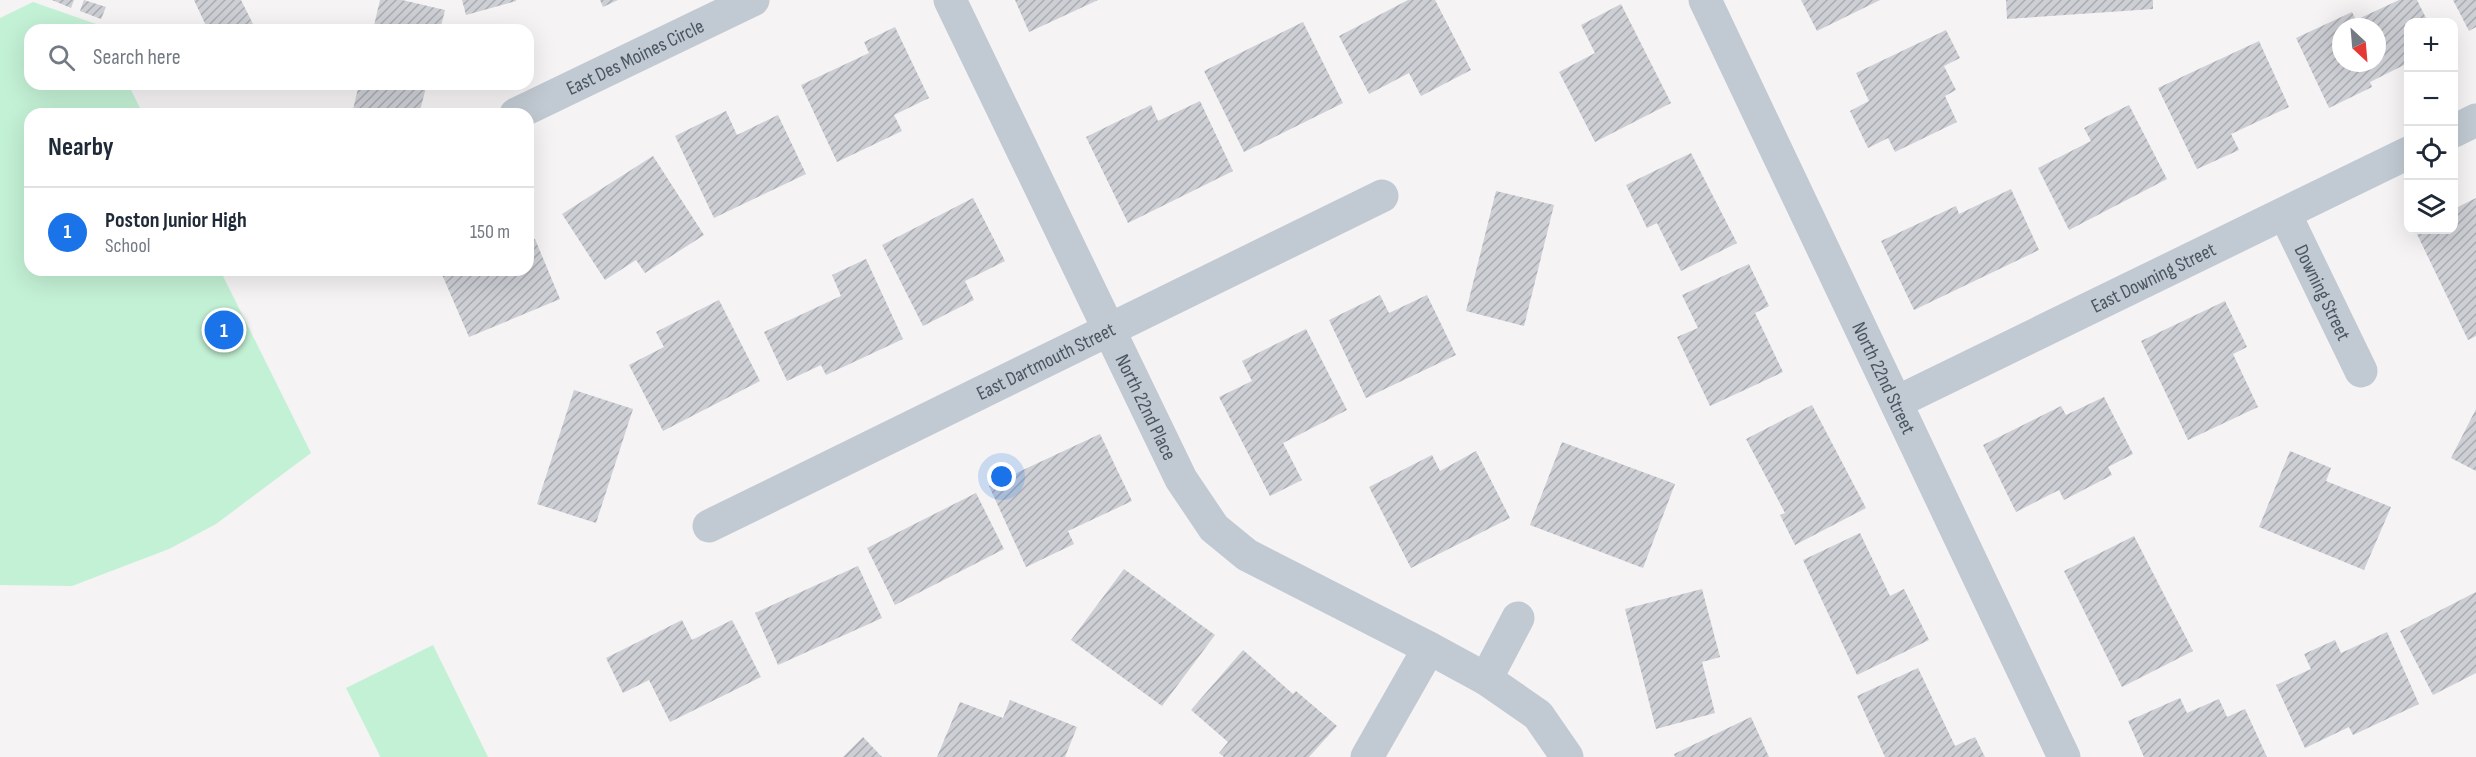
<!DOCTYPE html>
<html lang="en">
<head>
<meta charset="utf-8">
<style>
  :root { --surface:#fff; --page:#f2f2f3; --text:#1f2937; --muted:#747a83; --line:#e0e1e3; --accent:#1a73e8 }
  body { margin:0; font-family:"Sofia Sans Condensed",sans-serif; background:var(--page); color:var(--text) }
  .controls { position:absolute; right:18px; top:18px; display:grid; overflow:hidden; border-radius:12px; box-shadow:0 6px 24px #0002 }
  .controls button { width:54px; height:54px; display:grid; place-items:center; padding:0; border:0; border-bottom:2px solid var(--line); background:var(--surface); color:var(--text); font:30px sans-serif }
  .compass { position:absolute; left:2332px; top:18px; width:54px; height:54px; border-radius:50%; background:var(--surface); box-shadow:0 6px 24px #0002; rotate:154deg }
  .you { position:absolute; left:1002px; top:477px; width:21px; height:21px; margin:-15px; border:4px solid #fff; border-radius:50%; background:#1a73e8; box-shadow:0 0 0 9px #1a73e833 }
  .badge { display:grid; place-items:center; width:39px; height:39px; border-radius:50%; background:var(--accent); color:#fff; font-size:20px; font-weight:700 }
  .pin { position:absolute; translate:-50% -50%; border:3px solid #fff; box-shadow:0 2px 6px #0006 }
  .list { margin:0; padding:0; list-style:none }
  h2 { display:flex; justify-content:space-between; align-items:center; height:78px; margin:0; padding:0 24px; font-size:26px }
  h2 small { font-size:20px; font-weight:400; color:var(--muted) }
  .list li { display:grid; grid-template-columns:39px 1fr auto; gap:18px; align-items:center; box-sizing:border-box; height:90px; padding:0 24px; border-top:2px solid var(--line) }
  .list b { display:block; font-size:22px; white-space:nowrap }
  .list p { margin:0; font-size:20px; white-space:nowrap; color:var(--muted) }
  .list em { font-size:20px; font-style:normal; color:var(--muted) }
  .icon { flex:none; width:33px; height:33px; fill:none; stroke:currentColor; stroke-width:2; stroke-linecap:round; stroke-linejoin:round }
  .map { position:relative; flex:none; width:2476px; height:757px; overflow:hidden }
  .search { position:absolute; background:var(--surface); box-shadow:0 6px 24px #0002; left:24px; top:24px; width:510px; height:66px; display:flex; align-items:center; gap:15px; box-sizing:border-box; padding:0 21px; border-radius:18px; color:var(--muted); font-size:22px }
  .panel { position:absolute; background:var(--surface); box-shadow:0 6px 24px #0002; left:24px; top:108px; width:510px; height:168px; border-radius:18px }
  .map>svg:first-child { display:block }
  .garden { fill:#c3f1d5 }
  .building { fill:url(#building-hatch); fill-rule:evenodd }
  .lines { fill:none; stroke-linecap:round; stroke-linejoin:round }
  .minor { stroke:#c1cad2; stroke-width:33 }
  .labels { text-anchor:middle; stroke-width:5; stroke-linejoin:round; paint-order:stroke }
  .street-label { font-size:20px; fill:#4a5661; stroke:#fff }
</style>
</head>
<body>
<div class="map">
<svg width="2476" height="757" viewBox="0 0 2476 757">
  <defs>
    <pattern id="building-hatch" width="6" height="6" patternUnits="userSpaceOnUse" patternTransform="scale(1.5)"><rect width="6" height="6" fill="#cdcfd5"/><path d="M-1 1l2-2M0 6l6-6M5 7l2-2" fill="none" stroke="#a8abb0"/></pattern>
  </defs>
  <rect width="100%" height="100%" fill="#f5f3f3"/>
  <g class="garden">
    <polygon points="33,2 99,25 101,30 30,30 30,84 128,84 143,114 30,114 30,270 220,270 311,453 216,524 169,549 72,586 0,585 0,18"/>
    <polygon points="433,645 488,757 380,757 379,754 346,688"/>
  </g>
  <g class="building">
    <polygon points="52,0 74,0 71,8"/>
    <polygon points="84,0 106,7 101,19 80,11"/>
    <polygon points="194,0 241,0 256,30 208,30"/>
    <polygon points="380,0 402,0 445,10 440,30 373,30"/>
    <polygon points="462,0 516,0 516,1 466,15"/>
    <polygon points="600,0 618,0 603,7"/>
    <polygon points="1015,0 1098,0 1029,32"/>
    <polygon points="1408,0 1435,0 1471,70 1421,96 1409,73 1369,94 1339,36"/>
    <polygon points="1801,0 1880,0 1817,31"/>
    <polygon points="2006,0 2153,0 2153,9 2007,19"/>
    <path d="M 2399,0 L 2417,0 L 2428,22 L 2408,22 L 2408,63 L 2370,82 L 2372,87 L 2329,108 L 2296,38 L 2352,12 L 2356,20 ZM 2341,27 L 2377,27 L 2377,63 L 2341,63 Z"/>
    <polygon points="2453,0 2476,0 2476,27 2469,31"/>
    <polygon points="1621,4 1671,103 1595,142 1559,72 1595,53 1581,25"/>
    <polygon points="1303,22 1343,103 1244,152 1204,71"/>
    <polygon points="895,27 929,98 894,115 902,131 837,162 801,85 869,53 864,42"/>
    <polygon points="1946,30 1960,58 1944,66 1956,90 1945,96 1957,122 1895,152 1888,138 1868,148 1850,111 1869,101 1856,73"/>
    <polygon points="2259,41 2289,107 2231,134 2239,150 2197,169 2158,88"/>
    <polygon points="359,84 427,84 419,114 352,114"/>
    <polygon points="1200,101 1233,171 1128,223 1086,137 1151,105 1158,121"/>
    <polygon points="2129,105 2167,179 2069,230 2038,168 2091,141 2084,128"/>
    <polygon points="726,111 737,135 778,115 806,174 714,218 675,136"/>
    <polygon points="1691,153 1737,243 1681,271 1657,223 1647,228 1626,185"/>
    <polygon points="653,156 704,235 645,273 636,260 605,280 562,214"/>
    <polygon points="2011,189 2039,250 1914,310 1881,241 1956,206 1959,214"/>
    <polygon points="1496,191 1554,205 1524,326 1466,311"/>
    <polygon points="973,198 1005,261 965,281 974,300 923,326 882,245"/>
    <polygon points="2476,198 2476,336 2468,340 2415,230 2454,230 2454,209"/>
    <polygon points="535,239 560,299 469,337 440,270 528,270 528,242"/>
    <polygon points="866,259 903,339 826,375 821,365 787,381 764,332 841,296 832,275"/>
    <polygon points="1749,264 1769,306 1755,313 1783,372 1710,406 1677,337 1698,328 1682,295"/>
    <polygon points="1380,295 1389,313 1427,295 1456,355 1366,398 1329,320"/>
    <polygon points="719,300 760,381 663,431 629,365 664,347 656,332"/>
    <polygon points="2225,301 2247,347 2233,354 2258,407 2188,440 2141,341"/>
    <polygon points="1306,329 1347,410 1283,443 1302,480 1270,496 1219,397 1252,381 1242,361"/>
    <polygon points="574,390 633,409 596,523 537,504"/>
    <polygon points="2104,397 2133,454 2108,467 2112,475 2064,500 2059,490 2016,512 1983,445 2061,406 2066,415"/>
    <polygon points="1812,405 1866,508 1795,545 1780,515 1785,513 1746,439"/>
    <polygon points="2476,409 2476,471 2451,458"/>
    <polygon points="1100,434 1132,501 1068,531 1074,544 1026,567 989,486"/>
    <polygon points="1562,442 1675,484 1643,568 1530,525"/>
    <polygon points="1476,451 1510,518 1411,568 1369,487 1432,455 1440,471"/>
    <polygon points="2290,451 2331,468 2326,481 2391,507 2364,570 2259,527"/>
    <polygon points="976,493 1004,549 895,605 867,548"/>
    <polygon points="1860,533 1890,596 1904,589 1929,640 1857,675 1803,560"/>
    <polygon points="2134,536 2193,651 2122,687 2064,571"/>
    <polygon points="858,566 882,618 778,665 755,613"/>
    <polygon points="1124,569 1215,635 1162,706 1071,640"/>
    <polygon points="1702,589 1720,657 1702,662 1715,713 1656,729 1625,609"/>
    <polygon points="2476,592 2476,673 2433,695 2400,631"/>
    <polygon points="682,620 692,640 732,620 761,677 670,722 649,680 623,693 606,658"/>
    <polygon points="2387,632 2419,704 2353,735 2349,727 2305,748 2276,685 2311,669 2304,654 2335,640 2341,653"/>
    <polygon points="1243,650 1293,694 1296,691 1337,726 1309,757 1224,757 1219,753 1228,742 1191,710"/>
    <polygon points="1918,668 1955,746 1975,737 1985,757 1885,757 1857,696"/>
    <polygon points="2180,698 2187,713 2219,699 2227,717 2245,709 2267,757 2144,757 2128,721"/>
    <polygon points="1010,700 1077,727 1065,757 937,757 960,702 1003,718"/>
    <polygon points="1751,717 1769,757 1675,757 1674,754"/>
    <polygon points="863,737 882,757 843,757"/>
  </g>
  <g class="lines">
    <g class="minor">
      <path id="s1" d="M 950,0 L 1181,479 L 1214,528 L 1247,555 L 1429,648 L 1486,679 L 1538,715 L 1567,757"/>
      <path id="s2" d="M 1705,0 L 2064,757"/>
      <path id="s3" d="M 516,114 L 753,0"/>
      <polyline points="2454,131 2476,120"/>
      <path id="s4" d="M 2285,214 L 2361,371"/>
      <path id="s5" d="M 1897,402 L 2408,153"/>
      <path id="s6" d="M 709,526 L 1382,196"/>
      <polyline points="1486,679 1518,618"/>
      <polyline points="1367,757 1429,648"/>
    </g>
  </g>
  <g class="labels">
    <g class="street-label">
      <text dy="7" stroke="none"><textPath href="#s3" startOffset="132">East Des Moines Circle</textPath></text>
      <text dy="7" stroke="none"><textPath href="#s5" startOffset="285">East Downing Street</textPath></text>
      <text dy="7" stroke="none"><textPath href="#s4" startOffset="87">Downing Street</textPath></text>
      <text dy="7" stroke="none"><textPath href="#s6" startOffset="375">East Dartmouth Street</textPath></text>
      <text dy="7" stroke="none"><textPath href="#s2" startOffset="418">North 22nd Street</textPath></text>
      <text dy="7" stroke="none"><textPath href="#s1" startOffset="452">North 22nd Place</textPath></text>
    </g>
  </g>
</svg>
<div class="controls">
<button>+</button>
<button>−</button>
<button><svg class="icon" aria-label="locate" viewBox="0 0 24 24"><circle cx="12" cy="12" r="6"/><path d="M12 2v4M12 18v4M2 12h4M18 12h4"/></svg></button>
<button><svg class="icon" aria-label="layers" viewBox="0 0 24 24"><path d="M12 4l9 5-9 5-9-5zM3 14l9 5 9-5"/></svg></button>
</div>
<svg class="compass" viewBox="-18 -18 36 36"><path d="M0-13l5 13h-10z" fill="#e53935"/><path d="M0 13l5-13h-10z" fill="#747a83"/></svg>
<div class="you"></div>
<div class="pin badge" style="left:224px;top:330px">1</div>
<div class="search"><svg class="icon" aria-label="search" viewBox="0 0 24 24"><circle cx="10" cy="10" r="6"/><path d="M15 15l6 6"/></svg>Search here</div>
<section class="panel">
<h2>Nearby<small></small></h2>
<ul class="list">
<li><span class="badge">1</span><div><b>Poston Junior High</b><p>School</p></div><em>150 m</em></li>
</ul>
</section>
</div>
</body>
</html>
